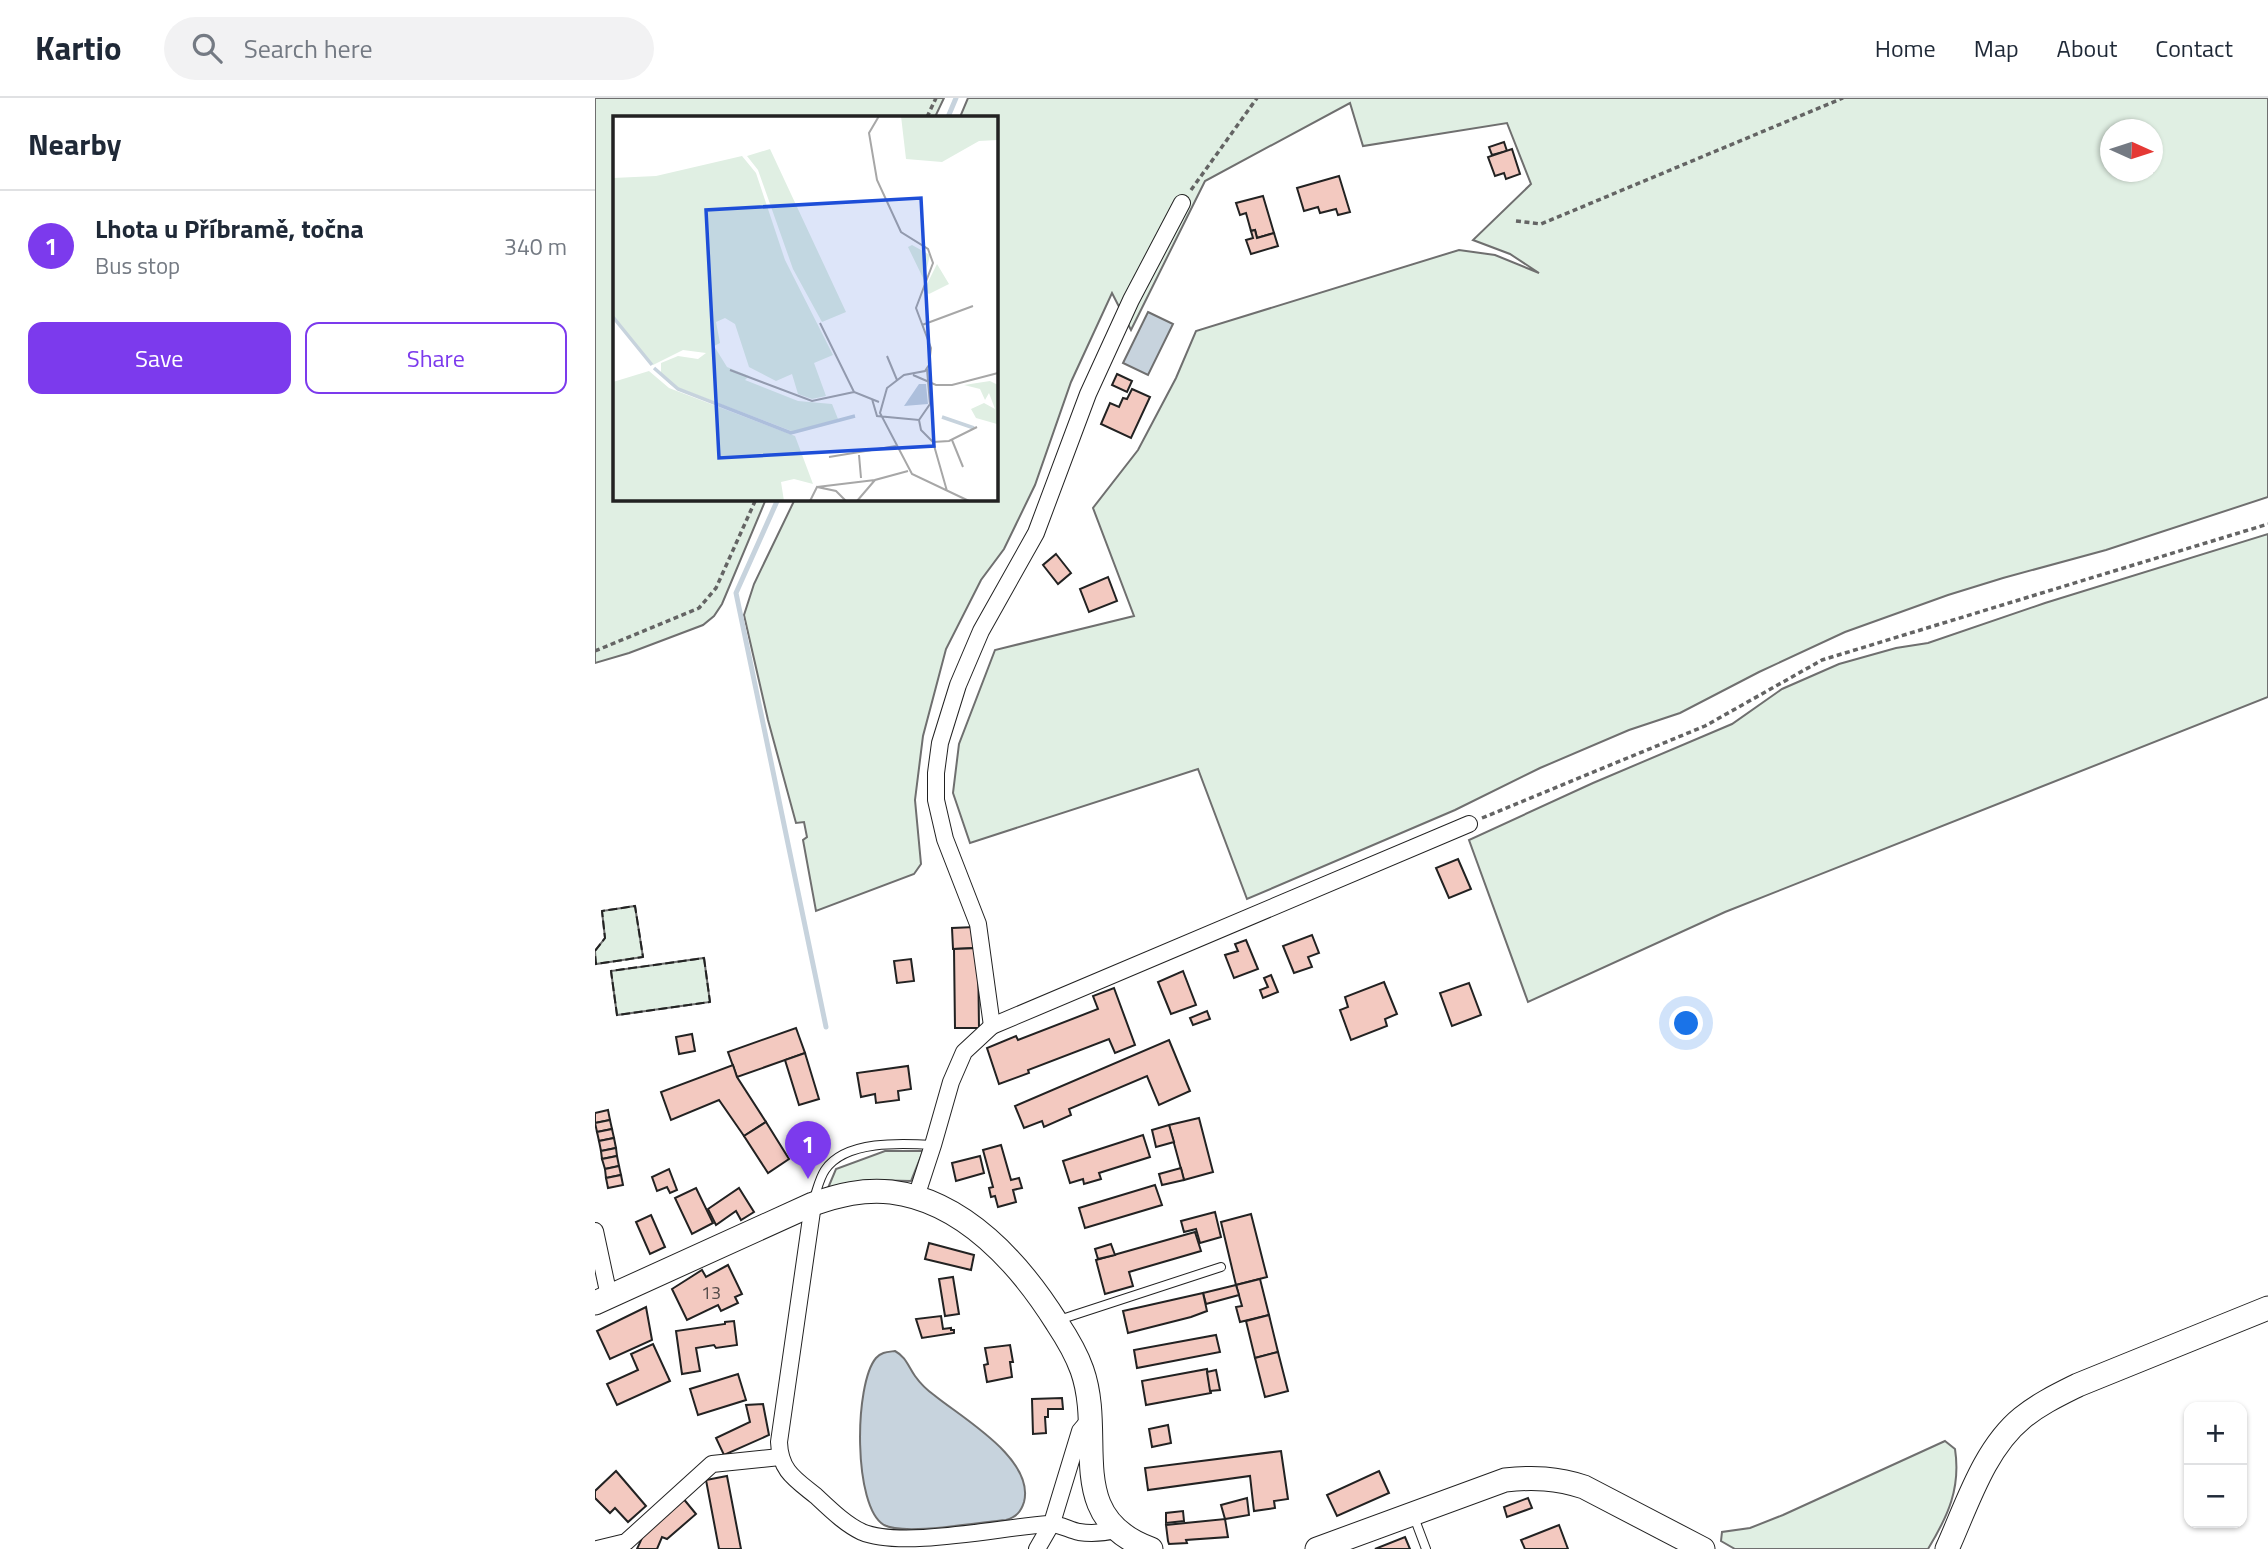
<!DOCTYPE html>
<html lang="en">
<head>
<meta charset="utf-8">
<style>
  :root { --surface:#fff; --page:#f2f2f3; --text:#1f2937; --muted:#747a83; --line:#e0e1e3; --accent:#7c3aed }
  body { margin:0; font-family:"Titillium Web",sans-serif; background:var(--page); color:var(--text) }
  .controls { position:absolute; right:21px; bottom:21px; display:grid; overflow:hidden; border-radius:14px; box-shadow:0 2px 5px #0004 }
  .controls button { width:63px; height:63px; display:grid; place-items:center; padding:0; border:0; border-bottom:2px solid var(--line); background:var(--surface); color:var(--text); font:35px sans-serif }
  .compass { position:absolute; left:1505px; top:21px; width:63px; height:63px; border-radius:50%; background:var(--surface); box-shadow:0 2px 5px #0004; rotate:93deg }
  .you { position:absolute; left:1092px; top:926px; width:24px; height:24px; margin:-18px; border:5px solid #fff; border-radius:50%; background:#1a73e8; box-shadow:0 0 0 10px #1a73e833 }
  .badge { display:grid; place-items:center; width:46px; height:46px; border-radius:50%; background:var(--accent); color:#fff; font-size:23px; font-weight:700 }
  .pin { position:absolute; translate:-50% -58px; filter:drop-shadow(0 2px 4px #0008) }
  .pin::after { content:''; position:absolute; top:37px; width:24px; height:21px; background:inherit; clip-path:polygon(0 0,100% 0,50% 100%) }
  .list { margin:0; padding:0; list-style:none }
  h2 { display:flex; justify-content:space-between; align-items:center; height:91px; margin:0; padding:0 28px; font-size:30px }
  h2 small { font-size:23px; font-weight:400; color:var(--muted) }
  .list li { display:grid; grid-template-columns:46px 1fr auto; gap:21px; align-items:center; box-sizing:border-box; height:112px; padding:0 28px; border-top:2px solid var(--line) }
  .list b { display:block; font-size:26px; white-space:nowrap }
  .list p { margin:0; font-size:23px; white-space:nowrap; color:var(--muted) }
  .list em { font-size:23px; font-style:normal; color:var(--muted) }
  .actions { display:flex; gap:14px; padding:21px 28px }
  .actions a { flex:1; padding:16px 0; border:2px solid var(--accent); border-radius:14px; text-align:center; font-size:24px; color:var(--accent) }
  .actions .main { background:var(--accent); color:#fff }
  .icon { flex:none; width:38px; height:38px; fill:none; stroke:currentColor; stroke-width:2; stroke-linecap:round; stroke-linejoin:round }
  .map { position:relative; flex:none; width:1673px; height:1451px; overflow:hidden }
  header { display:flex; align-items:center; gap:42px; box-sizing:border-box; height:98px; padding:0 35px; background:var(--surface); border-bottom:2px solid var(--line) }
  header strong { font-size:33px }
  nav { display:flex; gap:38px; margin-inline-start:auto; font-size:24px }
  .search { width:490px; height:63px; background:var(--page); display:flex; align-items:center; gap:18px; box-sizing:border-box; padding:0 24px; border-radius:38px; color:var(--muted); font-size:26px }
  main { display:flex }
  aside { flex:1; background:var(--surface) }
  .map>svg:first-child { display:block }
  .green { fill:#e0efe3; stroke:#6f6f6f; stroke-width:2; fill-rule:evenodd }
  .water { fill:#c7d3dd; stroke:#6f6f6f; stroke-width:2 }
  .lines { fill:none; stroke-linecap:round; stroke-linejoin:round }
  .stream { stroke:#c7d3dd; stroke-width:5 }
  .building { fill:#f3c9c0; stroke:#222; stroke-width:2 }
  .lane-casing { stroke:#222; stroke-width:10 }
  .street-casing { stroke:#222; stroke-width:18 }
  .secondary-casing { stroke:#222; stroke-width:25 }
  .path { stroke:#646464; stroke-width:3.5; stroke-dasharray:5 3.5; stroke-linecap:butt }
  .lane { stroke:#fff; stroke-width:8 }
  .street { stroke:#fff; stroke-width:16 }
  .secondary { stroke:#fff; stroke-width:23 }
  .fence { stroke:#222; stroke-width:2; stroke-dasharray:9 3.5; stroke-linecap:butt }
  .labels { text-anchor:middle; stroke-width:5; stroke-linejoin:round; paint-order:stroke }
  .number-label { font-size:18px; fill:#564c4a }
  .inset-river { fill:none; stroke:#c7d3dd; stroke-width:3.5 }
  .inset-road { fill:none; stroke:#a7a7a7; stroke-width:2 }
  .view { fill:#1d4ed8; fill-opacity:0.15; stroke:#1d4ed8; stroke-width:3.5 }
  .inset-edge { fill:none; stroke:#222; stroke-width:3.5 }
</style>
</head>
<body>
<header>
<strong>Kartio</strong>
<div class="search"><svg class="icon" aria-label="search" viewBox="0 0 24 24"><circle cx="10" cy="10" r="6"/><path d="M15 15l6 6"/></svg>Search here</div>
<nav><a>Home</a><a>Map</a><a>About</a><a>Contact</a></nav>
</header>
<main>
<aside>
<h2>Nearby<small></small></h2>
<ul class="list">
<li><span class="badge">1</span><div><b>Lhota u Příbramě, točna</b><p>Bus stop</p></div><em>340 m</em></li>
</ul>
<div class="actions"><a class="main">Save</a><a>Share</a></div>
</aside>
<div class="map">
<svg width="1673" height="1451" viewBox="0 0 1673 1451">
  <rect width="100%" height="100%" fill="#fff"/>
  <g class="green">
    <polygon points="0,0 349,0 340,19 19,19 19,401 171,401 127,506 119,518 108,527 34,555 0,565"/>
    <path d="M 373,0 L 1673,0 L 1673,399 L 1511,452 L 1408,480 L 1353,497 L 1250,534 L 1164,574 L 1085,615 L 1034,632 L 945,670 L 860,712 L 652,801 L 603,671 L 375,745 L 358,695 L 364,646 L 400,552 L 539,518 L 498,410 L 543,352 L 581,280 L 601,233 L 864,152 L 900,157 L 944,175 L 915,156 L 878,142 L 936,86 L 912,25 L 768,48 L 755,5 L 610,83 L 536,232 L 517,195 L 476,284 L 440,387 L 409,451 L 386,482 L 351,551 L 328,638 L 320,702 L 326,766 L 319,776 L 221,813 L 208,742 L 212,739 L 209,724 L 201,725 L 173,622 L 149,517 L 159,486 L 200,401 L 401,401 L 401,19 L 365,19 ZM 1516,32 L 1558,32 L 1558,74 L 1516,74 Z"/>
    <polygon points="1673,436 1673,599 1130,814 933,904 874,742 998,685 1137,626 1187,591 1244,566 1301,550 1333,545 1450,505"/>
    <polygon points="40,808 48,859 1,866 0,853 10,840 7,813"/>
    <polygon points="109,860 115,904 22,917 16,873"/>
    <polygon points="290,1053 328,1053 316,1083 273,1082 233,1090 241,1071"/>
    <path d="M 1350,1343 L 1360,1351 C 1366,1390 1353,1418 1333,1451 L 1140,1451 L 1126,1443 L 1127,1434 L 1155,1430 L 1188,1417 Z"/>
  </g>
  <g class="water">
    <polygon points="553,214 578,226 553,277 528,265"/>
    <path d="M 300,1253 C 311,1259 313,1268 320,1278 C 325,1285 332,1292 339,1297 C 367,1320 440,1361 429,1404 C 426,1414 421,1419 411,1422 C 386,1424 309,1438 289,1427 C 258,1409 259,1286 281,1260 C 286,1254 293,1254 300,1253 Z"/>
  </g>
  <g class="lines">
    <g class="stream">
      <polyline points="353,19 361,0"/>
      <polyline points="183,401 141,495 231,929"/>
    </g>
  </g>
  <g class="building">
    <polygon points="909,44 912,53 897,57 894,49"/>
    <polygon points="917,51 925,76 911,81 909,75 900,78 893,59"/>
    <polygon points="744,78 755,114 743,117 741,111 725,115 723,109 709,113 702,90"/>
    <polygon points="668,98 679,135 662,140 660,132 656,133 651,115 645,117 641,105"/>
    <polygon points="660,132 662,140 679,135 683,148 656,156 651,142 658,140 656,133"/>
    <polygon points="522,276 537,283 532,294 517,287"/>
    <polygon points="537,291 555,299 536,340 506,326 515,305 524,309 528,300 532,301"/>
    <polygon points="461,456 476,475 463,486 448,467"/>
    <polygon points="513,479 522,503 494,514 485,491"/>
    <polygon points="863,761 876,791 854,800 841,770"/>
    <polygon points="380,829 381,850 358,851 357,830"/>
    <polygon points="717,837 724,855 713,859 717,869 699,875 688,848"/>
    <polygon points="651,842 663,871 639,880 630,857 643,853 640,846"/>
    <polygon points="383,850 384,930 360,930 359,851"/>
    <polygon points="316,861 319,883 302,885 299,863"/>
    <polygon points="588,873 601,907 576,916 563,884"/>
    <polygon points="676,877 683,894 668,900 665,892 673,889 669,880"/>
    <polygon points="789,884 802,916 790,921 792,928 756,942 745,912 753,909 750,899"/>
    <polygon points="874,885 886,917 857,928 845,895"/>
    <polygon points="519,890 540,947 520,955 514,941 433,972 434,975 404,986 392,950 421,938 423,942 503,911 498,898"/>
    <polygon points="612,913 615,921 598,927 595,920"/>
    <polygon points="201,930 210,955 142,979 133,954"/>
    <polygon points="97,936 100,953 84,956 81,939"/>
    <polygon points="574,942 595,993 564,1007 552,978 474,1011 476,1017 449,1029 447,1023 429,1030 420,1008"/>
    <polygon points="210,955 224,1001 204,1007 190,962"/>
    <polygon points="138,967 142,979 171,1024 149,1038 124,1002 76,1022 66,994"/>
    <polygon points="313,968 316,991 303,993 304,1002 281,1005 280,996 266,999 262,975"/>
    <polygon points="13,1012 15,1022 0,1025 0,1015"/>
    <polygon points="604,1020 618,1074 589,1082 574,1027"/>
    <polygon points="15,1022 17,1031 2,1034 0,1025"/>
    <polygon points="171,1024 194,1061 173,1075 149,1038"/>
    <polygon points="574,1027 579,1044 561,1049 557,1032"/>
    <polygon points="17,1031 19,1040 4,1043 2,1034"/>
    <polygon points="548,1037 555,1059 504,1075 506,1081 489,1086 488,1081 475,1085 468,1063"/>
    <polygon points="19,1040 21,1050 6,1053 4,1043"/>
    <polygon points="406,1047 416,1082 424,1080 427,1090 418,1092 421,1104 403,1109 400,1098 396,1099 394,1090 398,1089 388,1052"/>
    <polygon points="21,1050 22,1058 7,1061 6,1053"/>
    <polygon points="22,1058 24,1068 10,1071 7,1061"/>
    <polygon points="385,1058 389,1075 361,1083 357,1065"/>
    <polygon points="24,1068 26,1077 11,1080 10,1071"/>
    <polygon points="586,1070 589,1082 567,1087 564,1076"/>
    <polygon points="74,1071 82,1092 75,1095 72,1089 62,1093 57,1079"/>
    <polygon points="26,1077 28,1087 13,1090 11,1080"/>
    <polygon points="560,1087 567,1107 490,1130 484,1110"/>
    <polygon points="101,1090 118,1125 97,1136 80,1100"/>
    <polygon points="144,1090 159,1114 146,1122 141,1113 121,1127 113,1111"/>
    <polygon points="620,1114 626,1139 605,1145 601,1131 589,1134 586,1123"/>
    <polygon points="656,1116 672,1179 641,1187 626,1124"/>
    <polygon points="56,1117 70,1149 55,1156 41,1124"/>
    <polygon points="600,1134 606,1153 534,1174 538,1188 510,1196 501,1162"/>
    <polygon points="334,1145 379,1157 376,1172 330,1161"/>
    <polygon points="516,1146 520,1157 503,1161 500,1151"/>
    <polygon points="133,1167 147,1196 140,1199 143,1205 126,1213 123,1207 92,1222 77,1191 107,1172 111,1179"/>
    <polygon points="358,1179 364,1216 350,1218 344,1181"/>
    <polygon points="665,1181 674,1217 645,1224 641,1209 647,1208 641,1187"/>
    <polygon points="641,1187 644,1197 611,1206 608,1195"/>
    <polygon points="608,1195 612,1213 596,1219 533,1235 528,1213"/>
    <polygon points="51,1209 57,1242 15,1261 2,1233"/>
    <polygon points="674,1217 683,1254 660,1260 651,1223"/>
    <polygon points="346,1218 348,1231 356,1230 356,1232 359,1232 359,1235 327,1240 321,1221"/>
    <polygon points="139,1223 142,1247 121,1250 119,1247 101,1250 105,1273 87,1276 81,1233 130,1226 130,1224"/>
    <polygon points="621,1237 625,1254 542,1270 539,1252"/>
    <polygon points="58,1246 75,1283 22,1307 12,1286 43,1272 36,1256"/>
    <polygon points="415,1247 418,1264 415,1264 417,1279 392,1284 389,1267 393,1266 390,1250"/>
    <polygon points="683,1254 693,1293 670,1299 660,1260"/>
    <polygon points="612,1271 616,1295 551,1307 547,1283"/>
    <polygon points="621,1272 625,1292 615,1293 612,1274"/>
    <polygon points="143,1276 151,1302 103,1317 95,1291"/>
    <polygon points="467,1300 468,1311 453,1311 453,1319 450,1319 451,1335 438,1336 437,1301"/>
    <polygon points="168,1306 174,1337 129,1357 121,1340 155,1324 151,1307"/>
    <polygon points="573,1327 576,1345 557,1349 554,1331"/>
    <polygon points="686,1353 693,1401 679,1403 680,1410 659,1413 655,1378 553,1392 550,1370"/>
    <polygon points="21,1373 51,1408 33,1424 20,1410 15,1415 0,1400 0,1393"/>
    <polygon points="784,1373 794,1395 742,1418 732,1397"/>
    <polygon points="132,1378 146,1451 124,1451 111,1382"/>
    <polygon points="87,1399 101,1416 72,1441 67,1439 62,1451 42,1451 51,1431"/>
    <polygon points="652,1400 654,1417 630,1421 626,1407"/>
    <polygon points="933,1400 937,1410 912,1419 909,1409"/>
    <polygon points="588,1413 589,1423 571,1425 571,1415"/>
    <polygon points="630,1421 633,1439 591,1442 592,1445 574,1446 573,1443 571,1427"/>
    <polygon points="964,1427 973,1451 930,1451 926,1442"/>
    <polygon points="810,1439 815,1451 780,1451"/>
  </g>
  <g class="lines">
    <g class="lane-casing">
      <g id="lane">
        <path d="M 218,1103 C 222,1093 224,1081 230,1072 C 250,1042 307,1045 338,1047"/>
        <polyline points="464,1222 626,1169"/>
        <polyline points="819,1419 831,1451"/>
      </g>
    </g>
    <g class="street-casing">
      <g id="street">
        <polyline points="397,928 383,826 350,741 341,702 341,675 345,645 363,587 386,533 441,435 493,296 536,202 587,105"/>
        <polyline points="321,1099 338,1047 356,984 369,954 397,928 874,726"/>
        <path d="M 218,1106 L 184,1344 C 185,1373 200,1381 221,1398 C 235,1411 250,1426 267,1434 C 307,1451 407,1429 453,1426 C 464,1425 474,1432 484,1434 C 497,1436 508,1435 521,1432"/>
        <polyline points="0,1133 14,1198"/>
        <polyline points="2,1451 31,1444 117,1366 185,1359"/>
        <polyline points="442,1451 457,1425 485,1333 496,1320"/>
      </g>
    </g>
    <g class="secondary-casing">
      <g id="secondary">
        <path d="M 0,1205 L 218,1106 C 244,1097 268,1091 296,1094 C 369,1103 425,1166 462,1225 C 472,1240 481,1255 487,1272 C 511,1340 467,1419 556,1451"/>
        <path d="M 722,1451 L 910,1382 C 938,1379 962,1380 989,1389 L 1108,1451"/>
        <path d="M 1352,1451 C 1372,1407 1389,1351 1427,1320 C 1444,1306 1463,1297 1483,1287 L 1673,1210"/>
      </g>
    </g>
    <g class="path">
      <polyline points="332,19 341,0"/>
      <polyline points="596,92 662,0"/>
      <polyline points="921,123 946,126 1248,0"/>
      <polyline points="0,553 104,510 121,490 161,401"/>
      <polyline points="887,720 1110,628 1227,562 1673,426"/>
    </g>
    <use href="#lane" class="lane"/>
    <use href="#street" class="street"/>
    <use href="#secondary" class="secondary"/>
    <g class="fence">
      <polyline points="0,853 10,840 7,813 40,808 48,859 1,866 0,857"/>
      <polygon points="109,860 115,904 22,917 16,873"/>
    </g>
  </g>
  <g class="labels">
    <g class="number-label">
      <text x="116" y="1201">13</text>
    </g>
  </g>
  <g transform="translate(18 18)">
    <rect width="385" height="385" fill="#fff"/>
    <path d="M 288,0 L 385,0 L 385,24 L 366,25 L 329,46 L 293,43 ZM 157,33 L 233,196 L 209,206 L 180,153 L 145,54 L 134,40 ZM 129,40 L 143,57 L 172,144 L 220,239 L 201,247 L 213,280 L 199,283 L 185,278 L 179,258 L 163,265 L 136,251 L 122,208 L 112,202 L 103,206 L 107,227 L 101,230 L 114,251 L 136,260 L 132,264 L 185,285 L 219,288 L 225,303 L 181,316 L 58,269 L 48,259 L 48,247 L 65,240 L 85,243 L 93,237 L 70,234 L 40,249 L 0,200 L 0,62 L 43,60 ZM 299,129 L 317,139 L 311,164 L 295,131 ZM 324,148 L 336,168 L 316,178 L 311,174 ZM 36,255 L 56,272 L 182,320 L 200,368 L 181,363 L 168,366 L 171,385 L 0,385 L 0,266 ZM 377,265 L 385,269 L 384,308 L 363,302 L 358,293 L 371,287 L 382,293 L 376,277 L 372,284 L 367,273 L 351,269 Z" fill="#e0efe3"/>
    <path d="M 306,268 L 313,268 L 315,288 L 291,290 Z" fill="#c7d3dd"/>
    <path class="inset-river" d="M 0,201 L 39,249M 41,252 L 65,273 L 178,317 L 242,300M 329,301 L 361,312"/>
    <path class="inset-road" d="M 266,0 L 256,17 L 264,64 L 288,116 L 315,133 L 320,147 L 303,192 L 318,232 L 316,249 L 312,255 L 291,259 L 274,272 L 267,297 L 299,358 L 356,385M 207,207 L 241,276 L 266,286M 309,209 L 360,190M 274,240 L 284,264M 117,254 L 199,285 L 241,276M 300,259 L 323,269 L 339,269 L 385,257M 259,283 L 264,300 L 306,304 L 317,288 L 314,253M 306,304 L 308,314 L 320,326 L 334,375M 339,324 L 350,351M 320,326 L 336,325 L 364,311M 246,339 L 248,362M 216,341 L 283,330M 204,371 L 262,364M 197,385 L 204,371 L 223,375 L 233,385M 244,385 L 262,364 L 295,355"/>
    <path class="view" d="M 308,82 L 321,330 L 106,342 L 93,94 Z"/>
    <rect width="385" height="385" class="inset-edge"/>
  </g>
</svg>
<div class="controls">
<button>+</button>
<button>−</button>
</div>
<svg class="compass" viewBox="-18 -18 36 36"><path d="M0-13l5 13h-10z" fill="#e53935"/><path d="M0 13l5-13h-10z" fill="#747a83"/></svg>
<div class="you"></div>
<div class="pin badge" style="left:213px;top:1081px">1</div>
</div>
</main>
</body>
</html>
